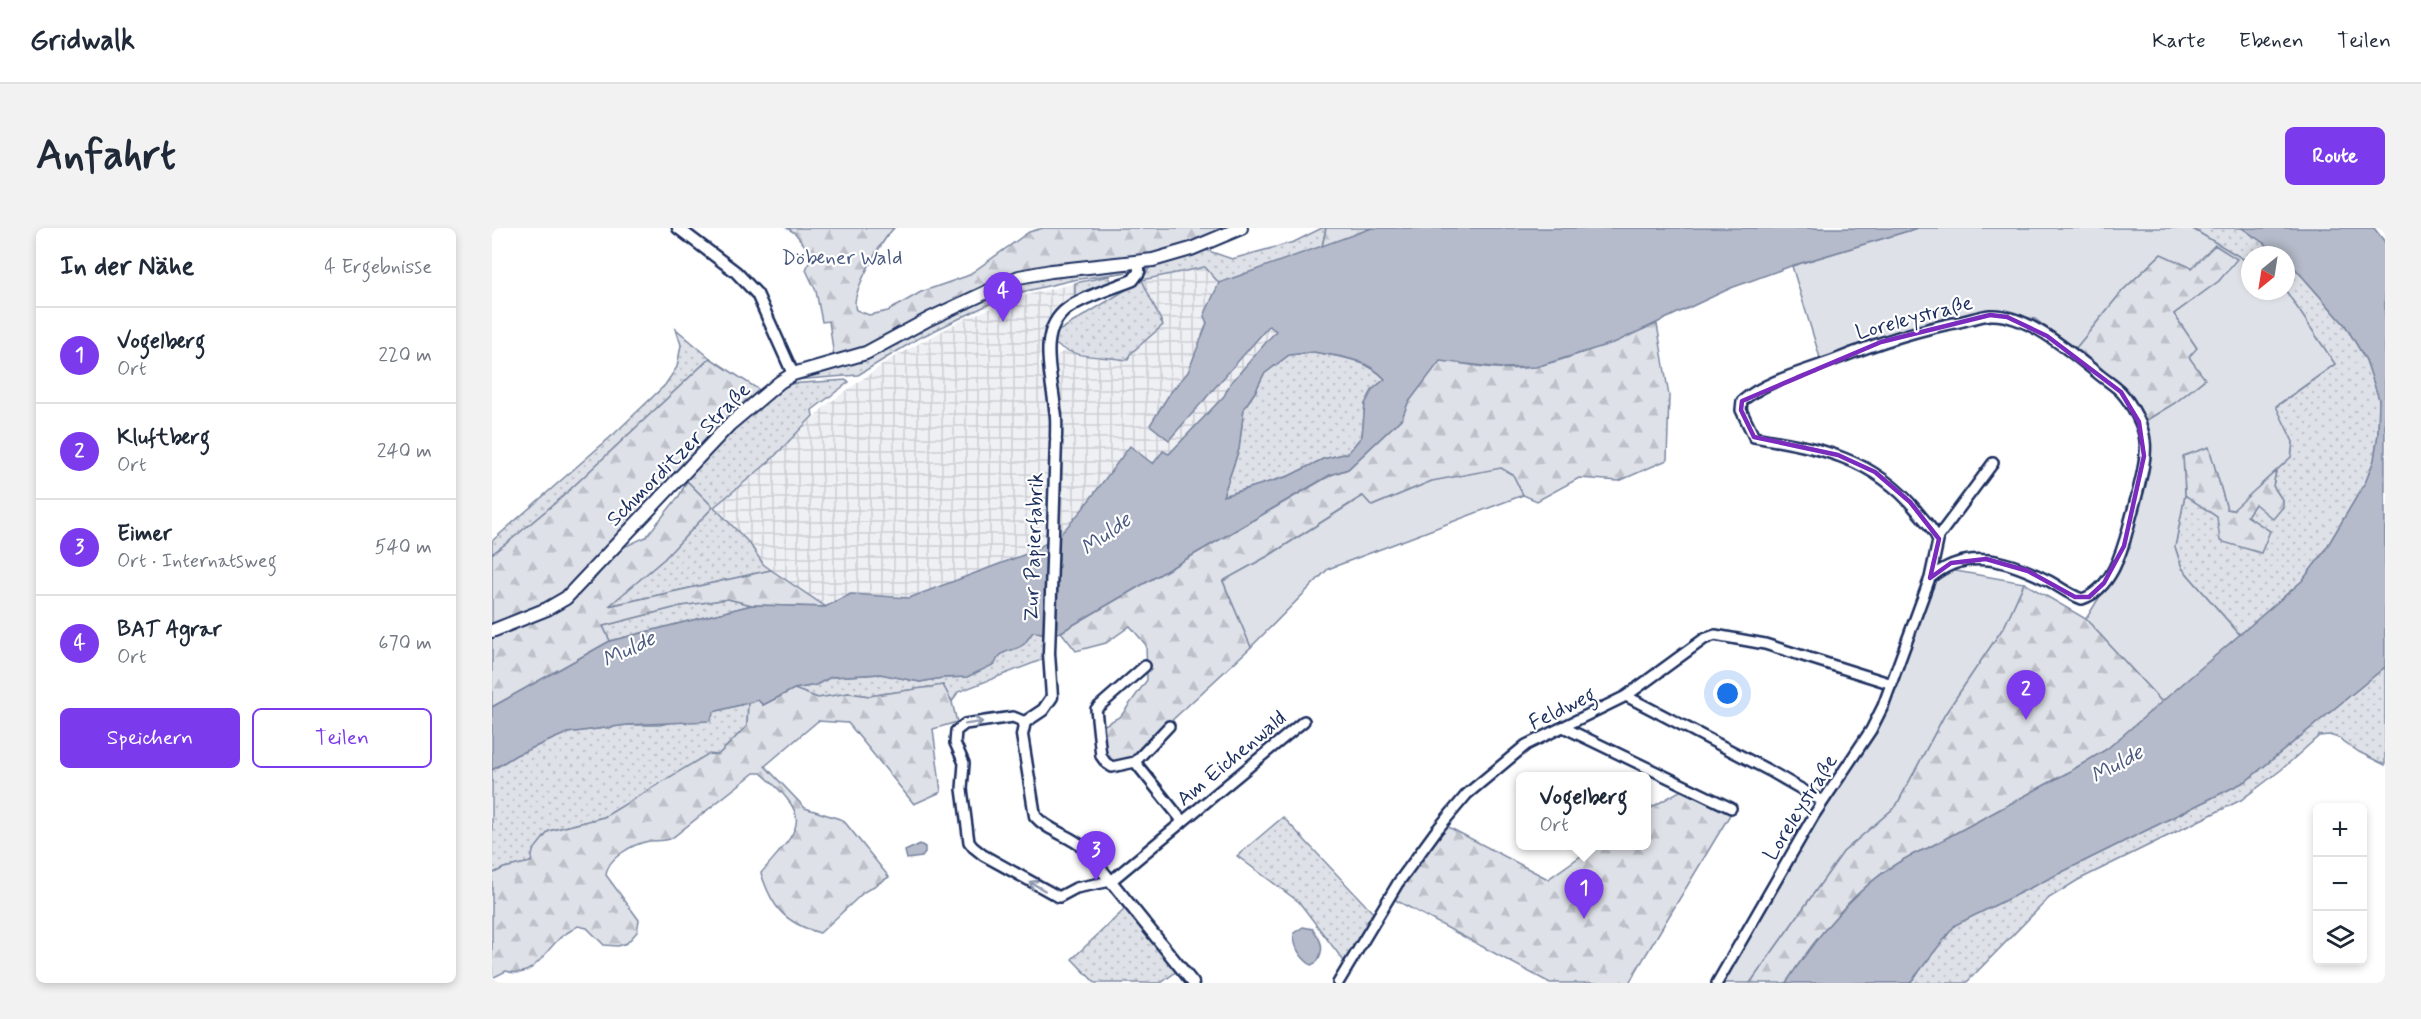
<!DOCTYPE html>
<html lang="de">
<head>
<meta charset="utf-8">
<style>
  :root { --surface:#fff; --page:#f2f2f3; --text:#1f2937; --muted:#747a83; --line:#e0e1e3; --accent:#7c3aed }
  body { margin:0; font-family:Mynerve,sans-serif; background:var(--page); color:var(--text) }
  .controls { position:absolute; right:18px; bottom:18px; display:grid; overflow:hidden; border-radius:9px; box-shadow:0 3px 9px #0003 }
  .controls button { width:54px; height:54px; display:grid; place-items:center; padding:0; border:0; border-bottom:2px solid var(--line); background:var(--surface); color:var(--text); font:30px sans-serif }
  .compass { position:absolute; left:1749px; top:18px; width:54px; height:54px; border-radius:50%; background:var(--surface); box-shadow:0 3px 9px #0003; rotate:210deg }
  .you { position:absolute; left:1236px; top:466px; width:21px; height:21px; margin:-15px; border:4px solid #fff; border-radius:50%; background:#1a73e8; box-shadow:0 0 0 9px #1a73e833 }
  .badge { display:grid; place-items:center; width:39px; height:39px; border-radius:50%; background:var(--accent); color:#fff; font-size:20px; font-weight:700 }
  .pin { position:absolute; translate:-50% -50px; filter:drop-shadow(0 2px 3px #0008) }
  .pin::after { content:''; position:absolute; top:32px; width:21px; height:18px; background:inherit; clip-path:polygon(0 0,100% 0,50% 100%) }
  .popup { position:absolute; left:1024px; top:544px; width:135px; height:78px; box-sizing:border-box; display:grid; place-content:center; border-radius:9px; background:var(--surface); filter:drop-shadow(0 2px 4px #0005); font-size:20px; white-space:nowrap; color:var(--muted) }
  .popup b { font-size:22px; color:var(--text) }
  .popup::after { content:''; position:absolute; left:50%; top:100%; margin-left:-12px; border:12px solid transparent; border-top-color:var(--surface) }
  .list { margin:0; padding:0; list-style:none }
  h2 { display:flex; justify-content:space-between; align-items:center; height:78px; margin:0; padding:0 24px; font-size:26px }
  h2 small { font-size:20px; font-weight:400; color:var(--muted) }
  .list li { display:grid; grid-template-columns:39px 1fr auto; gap:18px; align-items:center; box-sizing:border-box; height:96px; padding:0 24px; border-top:2px solid var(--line) }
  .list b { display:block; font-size:22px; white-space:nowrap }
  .list p { margin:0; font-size:20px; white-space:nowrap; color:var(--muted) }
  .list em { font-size:20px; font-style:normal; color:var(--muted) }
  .actions { display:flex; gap:12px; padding:18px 24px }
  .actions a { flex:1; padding:14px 0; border:2px solid var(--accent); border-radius:9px; text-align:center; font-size:21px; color:var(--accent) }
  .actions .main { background:var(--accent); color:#fff }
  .icon { flex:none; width:33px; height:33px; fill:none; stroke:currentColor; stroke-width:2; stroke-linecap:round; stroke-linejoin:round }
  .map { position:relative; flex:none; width:1893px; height:755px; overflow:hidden; border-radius:9px }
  header { display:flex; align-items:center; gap:36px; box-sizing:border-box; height:84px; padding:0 30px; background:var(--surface); border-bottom:2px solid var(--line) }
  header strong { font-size:28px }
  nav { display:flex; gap:33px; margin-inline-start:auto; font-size:21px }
  .intro { display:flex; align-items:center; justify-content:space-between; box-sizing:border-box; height:144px; padding:0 36px }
  h1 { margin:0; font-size:42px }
  .button { padding:15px 27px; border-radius:9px; background:var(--accent); color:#fff; font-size:21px; font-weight:700 }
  main { display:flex; gap:36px; padding:0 36px }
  aside { flex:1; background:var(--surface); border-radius:9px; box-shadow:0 3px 9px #0003 }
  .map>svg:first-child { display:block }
  .industrial { fill:url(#industrial-grid) }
  .grass { fill:url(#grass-dots); stroke:#7c88a2; stroke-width:1.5 }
  .forest { fill:url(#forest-firs); stroke:#7c88a2; stroke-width:1.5 }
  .green { fill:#dee1e7; stroke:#7c88a2; stroke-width:1.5 }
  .water { fill:#b5bbca; stroke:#77839f; stroke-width:1.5; fill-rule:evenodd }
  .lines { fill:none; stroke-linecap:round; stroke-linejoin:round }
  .minor-casing { stroke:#1b2f5e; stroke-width:14 }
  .tertiary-casing { stroke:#1b2f5e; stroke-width:15 }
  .secondary-casing { stroke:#1b2f5e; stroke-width:16 }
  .minor { stroke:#fff; stroke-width:9 }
  .tertiary { stroke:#fff; stroke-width:10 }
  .secondary { stroke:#fff; stroke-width:12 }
  .oneway { stroke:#8d97ae }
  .marked { fill:none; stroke:#7b2cbf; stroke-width:4.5; stroke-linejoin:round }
  .labels { text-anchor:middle; stroke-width:4.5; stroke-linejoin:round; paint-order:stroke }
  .park-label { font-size:21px; fill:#4c5c80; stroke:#fff }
  .street-label { font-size:21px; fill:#1b2f5e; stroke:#fff }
  .water-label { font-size:22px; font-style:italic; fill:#49597e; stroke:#fff }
</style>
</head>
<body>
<header>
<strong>Gridwalk</strong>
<nav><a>Karte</a><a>Ebenen</a><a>Teilen</a></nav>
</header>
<div class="intro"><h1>Anfahrt</h1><a class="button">Route</a></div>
<main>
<aside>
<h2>In der Nähe<small>4 Ergebnisse</small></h2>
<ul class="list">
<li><span class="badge">1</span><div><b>Vogelberg</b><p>Ort</p></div><em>220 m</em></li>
<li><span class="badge">2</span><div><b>Kluftberg</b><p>Ort</p></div><em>240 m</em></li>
<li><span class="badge">3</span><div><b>Eimer</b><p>Ort · Internatsweg</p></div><em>540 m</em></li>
<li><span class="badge">4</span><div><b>BAT Agrar</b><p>Ort</p></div><em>670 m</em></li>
</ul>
<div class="actions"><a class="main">Speichern</a><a>Teilen</a></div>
</aside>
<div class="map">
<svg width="1893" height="755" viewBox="0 0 1893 755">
  <defs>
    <pattern id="industrial-grid" width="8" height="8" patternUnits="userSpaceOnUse" patternTransform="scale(1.5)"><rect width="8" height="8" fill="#eff0f4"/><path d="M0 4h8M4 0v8" fill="none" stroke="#ccced4"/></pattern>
    <pattern id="grass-dots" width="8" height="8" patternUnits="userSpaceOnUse" patternTransform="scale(1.5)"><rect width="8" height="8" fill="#dee1e7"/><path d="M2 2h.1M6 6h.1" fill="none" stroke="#bec1c9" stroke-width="1.8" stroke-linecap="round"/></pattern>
    <pattern id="forest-firs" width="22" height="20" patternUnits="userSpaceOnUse" patternTransform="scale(1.5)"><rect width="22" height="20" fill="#dee1e7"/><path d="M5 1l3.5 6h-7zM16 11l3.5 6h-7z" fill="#bec1c9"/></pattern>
  </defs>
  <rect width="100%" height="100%" fill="#fff"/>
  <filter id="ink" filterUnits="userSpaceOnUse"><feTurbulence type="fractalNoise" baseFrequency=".0167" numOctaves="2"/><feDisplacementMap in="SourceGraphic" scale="12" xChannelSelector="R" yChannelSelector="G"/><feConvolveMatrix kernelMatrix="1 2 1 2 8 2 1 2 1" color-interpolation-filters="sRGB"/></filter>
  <g filter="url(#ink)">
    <polygon class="industrial" points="713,39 727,55 712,88 715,95 696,144 678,165 676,212 777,98 784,103 738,156 732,168 677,226 661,236 637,219 589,283 566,309 534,326 417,370 359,366 334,379 271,336 258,316 221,279 277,234 333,178 400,130 472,91 527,69 583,55 583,71 563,86 550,112 547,140 572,123 601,129 635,132 638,127 650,52"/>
    <g class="grass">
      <path d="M 830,0 L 834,0 L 830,19 L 727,55 L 713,39 L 650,52 L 671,97 L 638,126 L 636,132 C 611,128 583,131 563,116 L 565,104 L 650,52 L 659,37 L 711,21 L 740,31 L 802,14 Z"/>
      <polygon points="1699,0 1750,0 1789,27 1758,27 1758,35"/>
      <polygon points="1794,30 1853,97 1874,132 1887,171 1886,206 1882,232 1874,253 1832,324 1810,353 1748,407 1690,340 1683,319 1693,267 1725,289 1755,288 1763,276 1791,273 1781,258 1784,243 1799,229 1801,214 1784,179 1843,136 1794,63"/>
      <polygon points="643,39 643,43 581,52 530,64 508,71 427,110 366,147 302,152 530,54"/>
      <polygon points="617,48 619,58 583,71 583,55"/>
      <polygon points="184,101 218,130 68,271 20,311 0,326 0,313 123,205 173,157 185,139 189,117"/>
      <path d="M 822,124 C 849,129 874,131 893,151 L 881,161 L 873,176 L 870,208 L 856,225 L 831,231 L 797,248 L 731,268 L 747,221 L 752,180 L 763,164 L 772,146 L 797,127 Z"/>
      <polygon points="355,152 357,154 320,182 321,188 277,234 222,279 258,316 271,336 279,342 116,378 172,331 221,279 192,250 240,200 295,156"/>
      <polygon points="236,371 260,377 118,413 111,398 189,378"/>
      <polygon points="541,404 552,405 552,431 466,464 460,474 451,457 377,468 357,465 326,470 302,461 324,457 339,449 389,446 428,454 450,450 475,449 516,422 532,416"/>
      <polygon points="1893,439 1893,537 1867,524 1847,510 1837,507 1827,508 1789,542 1749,572 1586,652 1557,670 1474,755 1418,755 1463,697 1754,553"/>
      <polygon points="256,475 255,498 226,527 112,589 57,603 42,623 39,634 12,640 0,646 0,542 24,527 75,505 135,497 168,497"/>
      <polygon points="791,589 883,687 854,736 807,674 745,628"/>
      <polygon points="635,679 685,743 669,755 603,755 580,731"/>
    </g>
    <g class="forest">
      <path d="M 295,0 L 402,0 C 390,12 357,67 364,82 L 377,87 L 396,83 L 429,64 L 475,48 L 537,4 L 551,0 L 740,0 L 676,25 L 559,39 L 380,118 L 342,129 L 337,93 L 330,94 L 324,63 L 314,42 L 320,27 L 303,5 Z"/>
      <polygon points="834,0 880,0 830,19"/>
      <polygon points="1723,17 1746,31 1727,53 1682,86 1705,120 1713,151 1683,175 1655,192 1583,121 1631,62 1669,26"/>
      <path d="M 1165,96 L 1177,168 L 1175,232 L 1127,253 L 1087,250 L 1045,273 L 1031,267 L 1021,247 L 940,253 L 880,278 L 870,268 L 778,327 L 731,353 L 759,419 L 636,533 L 623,535 L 616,533 L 612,525 L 609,499 L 629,488 L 655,452 L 654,417 L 638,398 L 614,415 L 584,423 L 569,404 L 839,247 L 856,241 L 910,190 L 916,175 L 948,132 C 979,137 1015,145 1046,138 C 1086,129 1126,110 1165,96 Z"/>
      <polygon points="218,130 269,163 159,271 75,364 58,375 0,398 0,326 20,311 68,271"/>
      <polygon points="1717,218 1735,281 1740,282 1784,243 1781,258 1791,273 1791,279 1781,291 1763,276 1755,288 1778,303 1769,325 1728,313 1725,289 1693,267 1691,228"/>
      <polygon points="195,253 221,279 172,331 117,378 279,342 334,379 260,377 236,371 189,378 111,398 118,413 0,479 0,408 48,391 79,374 105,348 123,323 154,309 187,268"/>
      <path d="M 1532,355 L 1594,391 L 1670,474 L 1615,521 L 1577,544 L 1436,620 C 1376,642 1328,703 1294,755 L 1258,755 L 1351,624 L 1404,578 L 1453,486 L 1513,397 Z"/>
      <path d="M 451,457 L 460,474 L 465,494 L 441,501 L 449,564 L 422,576 L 356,495 L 326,493 L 273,538 L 313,580 L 351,592 L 397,649 L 372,664 L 328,705 C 293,695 280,680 269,645 C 309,598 323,592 269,545 L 262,545 L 180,610 C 172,614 165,612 157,613 C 141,616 115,630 114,647 L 147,692 L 145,704 L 135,715 L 126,718 L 112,717 L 95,700 L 86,698 C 79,703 71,706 66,712 C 50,727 40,752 14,743 L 0,750 L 0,646 L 12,640 L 39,634 L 41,623 L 57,603 L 112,589 L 216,526 L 226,527 L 255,498 L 256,475 L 266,472 L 271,477 L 302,461 L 326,470 L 357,465 L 377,468 Z"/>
      <polygon points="1191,561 1239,585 1137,755 1058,755 894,667 945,593 1056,651 1103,618 1155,618 1155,582"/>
    </g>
    <g class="green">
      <polygon points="1426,0 1699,0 1758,35 1758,63 1794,63 1843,136 1784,178 1801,214 1799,229 1741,282 1735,281 1717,219 1691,228 1693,267 1683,319 1690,340 1748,407 1670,474 1594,391 1638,319 1656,216 1655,192 1683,175 1713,151 1697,129 1705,120 1682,86 1727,53 1745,31 1723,17 1700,40 1669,26 1631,62 1583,121 1543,91 1496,83 1329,133 1300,38"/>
      <polygon points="1009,240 1021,247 1031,267 836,341 759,419 731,353 778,327 871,268 880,278 940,253"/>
      <polygon points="1447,340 1532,355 1513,397 1453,486 1404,578 1351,624 1258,755 1226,755 1399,465"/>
    </g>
    <g class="water">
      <path d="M 880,0 L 1426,0 L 1299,38 L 1239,60 L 1124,114 L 1044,139 L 1010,140 L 948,133 L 916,175 L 910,190 L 856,241 L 838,247 L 569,404 L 563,406 L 541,404 C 537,408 535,413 532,416 C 522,425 509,419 503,436 L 475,449 L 450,450 L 428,454 L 388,446 L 339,449 L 324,457 L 302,461 L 271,477 L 266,472 L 222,484 L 218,493 L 135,497 L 75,505 L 24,527 L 0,542 L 0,479 L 118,413 L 260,377 L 333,379 L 359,366 L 417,370 L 534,326 L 566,309 L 589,283 L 638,218 L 661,236 L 671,223 L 677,226 L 732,168 L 738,156 L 784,103 L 777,98 L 677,212 L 658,197 L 678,165 L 696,144 L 715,95 L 712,88 L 727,55 ZM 822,124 C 849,129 874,130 893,151 L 881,161 L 873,176 L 870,208 L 856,225 L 831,231 L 797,248 L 731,268 L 747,221 L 752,180 L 763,164 L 772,146 L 797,127 Z"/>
      <path d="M 1750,0 L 1882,0 L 1893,14 L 1893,439 L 1754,553 L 1463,697 L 1418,755 L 1294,755 C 1328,703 1376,642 1436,620 L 1577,544 L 1615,521 L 1810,353 L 1832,324 L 1874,253 L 1882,232 L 1886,206 L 1887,171 L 1874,132 L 1853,97 L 1794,30 L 1794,27 L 1789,27 Z"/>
      <polygon points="428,616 433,619 433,625 430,629 415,631 413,623"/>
      <path d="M 811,699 L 821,701 C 830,714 833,720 825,734 L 819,737 C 807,728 802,719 802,705 Z"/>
    </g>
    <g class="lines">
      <g class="minor-casing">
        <g id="minor">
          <polyline points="1446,309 1501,235"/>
          <polyline points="653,438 604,481 609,528 614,535 620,539 643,534 677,498"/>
          <polyline points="1134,468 1278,543 1330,573"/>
          <polyline points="533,494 521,489 473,496 464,503 463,515 472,535 470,561 477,614 481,619 491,627 567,669 584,660 619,653 812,493"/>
          <polyline points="1071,499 1239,580"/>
          <polyline points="643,534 688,590 689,595"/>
          <polyline points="846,755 906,655 944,603 975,566 1034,517 1134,468 1212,411 1223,407 1273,416 1400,456"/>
          <path d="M 1225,755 L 1322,587 L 1379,502 L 1391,478 L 1438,350 L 1446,313 C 1443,302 1432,292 1425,283 C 1381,229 1327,220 1262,209 L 1249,182 L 1250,173 C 1275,152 1314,143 1345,131 C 1385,115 1425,102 1467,94 C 1477,92 1488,88 1498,87 C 1534,85 1577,123 1604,144 C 1612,151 1622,157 1629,164 C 1639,175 1652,198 1653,213 C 1656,234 1642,276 1637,297 C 1630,324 1619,362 1590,371 C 1578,367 1568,359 1557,353 C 1517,333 1476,318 1438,350"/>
        </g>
      </g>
      <g class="tertiary-casing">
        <g id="tertiary">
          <polyline points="186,0 244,44 265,66 301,146"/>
          <path d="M 564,209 C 564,200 565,190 563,181 C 560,148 544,103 576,80 C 593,68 621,60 641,52 L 647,44 L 647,34"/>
          <path d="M 564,213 L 557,425 L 560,469 L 551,482 L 533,494 L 530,507 L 543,588 C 556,603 577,607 592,620 L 701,755"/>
        </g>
      </g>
      <g class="secondary-casing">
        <polyline id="secondary" points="0,403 55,381 74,370 237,197 288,154 301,146 374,125 437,91 527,49 559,43 661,32 699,21 749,0"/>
      </g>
      <use href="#minor" class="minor"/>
      <use href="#tertiary" class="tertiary"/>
      <use href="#secondary" class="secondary"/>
    </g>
    <defs><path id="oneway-shaft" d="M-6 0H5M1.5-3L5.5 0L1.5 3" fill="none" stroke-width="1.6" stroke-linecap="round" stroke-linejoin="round" transform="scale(1.5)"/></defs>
    <g class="oneway">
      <use href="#oneway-shaft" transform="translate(482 495) rotate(-9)"/>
      <use href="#oneway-shaft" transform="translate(545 658) rotate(-150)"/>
    </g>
  </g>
  <path class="marked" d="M 1498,87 L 1515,89 L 1555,108 L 1629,164 L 1647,194 L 1652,228 L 1632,318 L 1612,355 L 1597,369 L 1583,369 L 1536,343 L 1494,331 L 1459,335 L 1438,350 L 1447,311 L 1418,274 L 1383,244 L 1346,227 L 1262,209 L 1249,182 L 1250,173 L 1389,114 Z"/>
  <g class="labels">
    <g class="park-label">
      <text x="350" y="36">Döbener Wald</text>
    </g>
    <g class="street-label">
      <text transform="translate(1422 89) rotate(-15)" y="7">Loreleystraße</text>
      <text transform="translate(186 226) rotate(-45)" y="7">Schmorditzer Straße</text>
      <text transform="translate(541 319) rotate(-88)" y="7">Zur Papierfabrik</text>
      <text transform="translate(1070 480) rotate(-26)" y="7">Feldweg</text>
      <text transform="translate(739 530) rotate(-40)" y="7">Am Eichenwald</text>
      <text transform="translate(1308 579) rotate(-58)" y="7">Loreleystraße</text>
    </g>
    <g class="water-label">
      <text transform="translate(613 305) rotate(-36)" y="8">Mulde</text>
      <text transform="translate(136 420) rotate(-26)" y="8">Mulde</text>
      <text transform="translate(1624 535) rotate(-29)" y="8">Mulde</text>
    </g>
  </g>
</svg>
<div class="controls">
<button>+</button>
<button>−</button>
<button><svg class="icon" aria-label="layers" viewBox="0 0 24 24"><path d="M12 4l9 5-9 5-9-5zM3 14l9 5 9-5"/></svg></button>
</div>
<svg class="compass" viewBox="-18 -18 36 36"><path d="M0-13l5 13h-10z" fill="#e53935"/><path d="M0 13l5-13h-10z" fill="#747a83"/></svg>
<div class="you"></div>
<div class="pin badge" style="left:1092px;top:691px">1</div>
<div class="popup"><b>Vogelberg</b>Ort</div>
<div class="pin badge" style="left:1534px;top:492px">2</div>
<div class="pin badge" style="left:604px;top:653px">3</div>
<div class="pin badge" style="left:511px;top:94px">4</div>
</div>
</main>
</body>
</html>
